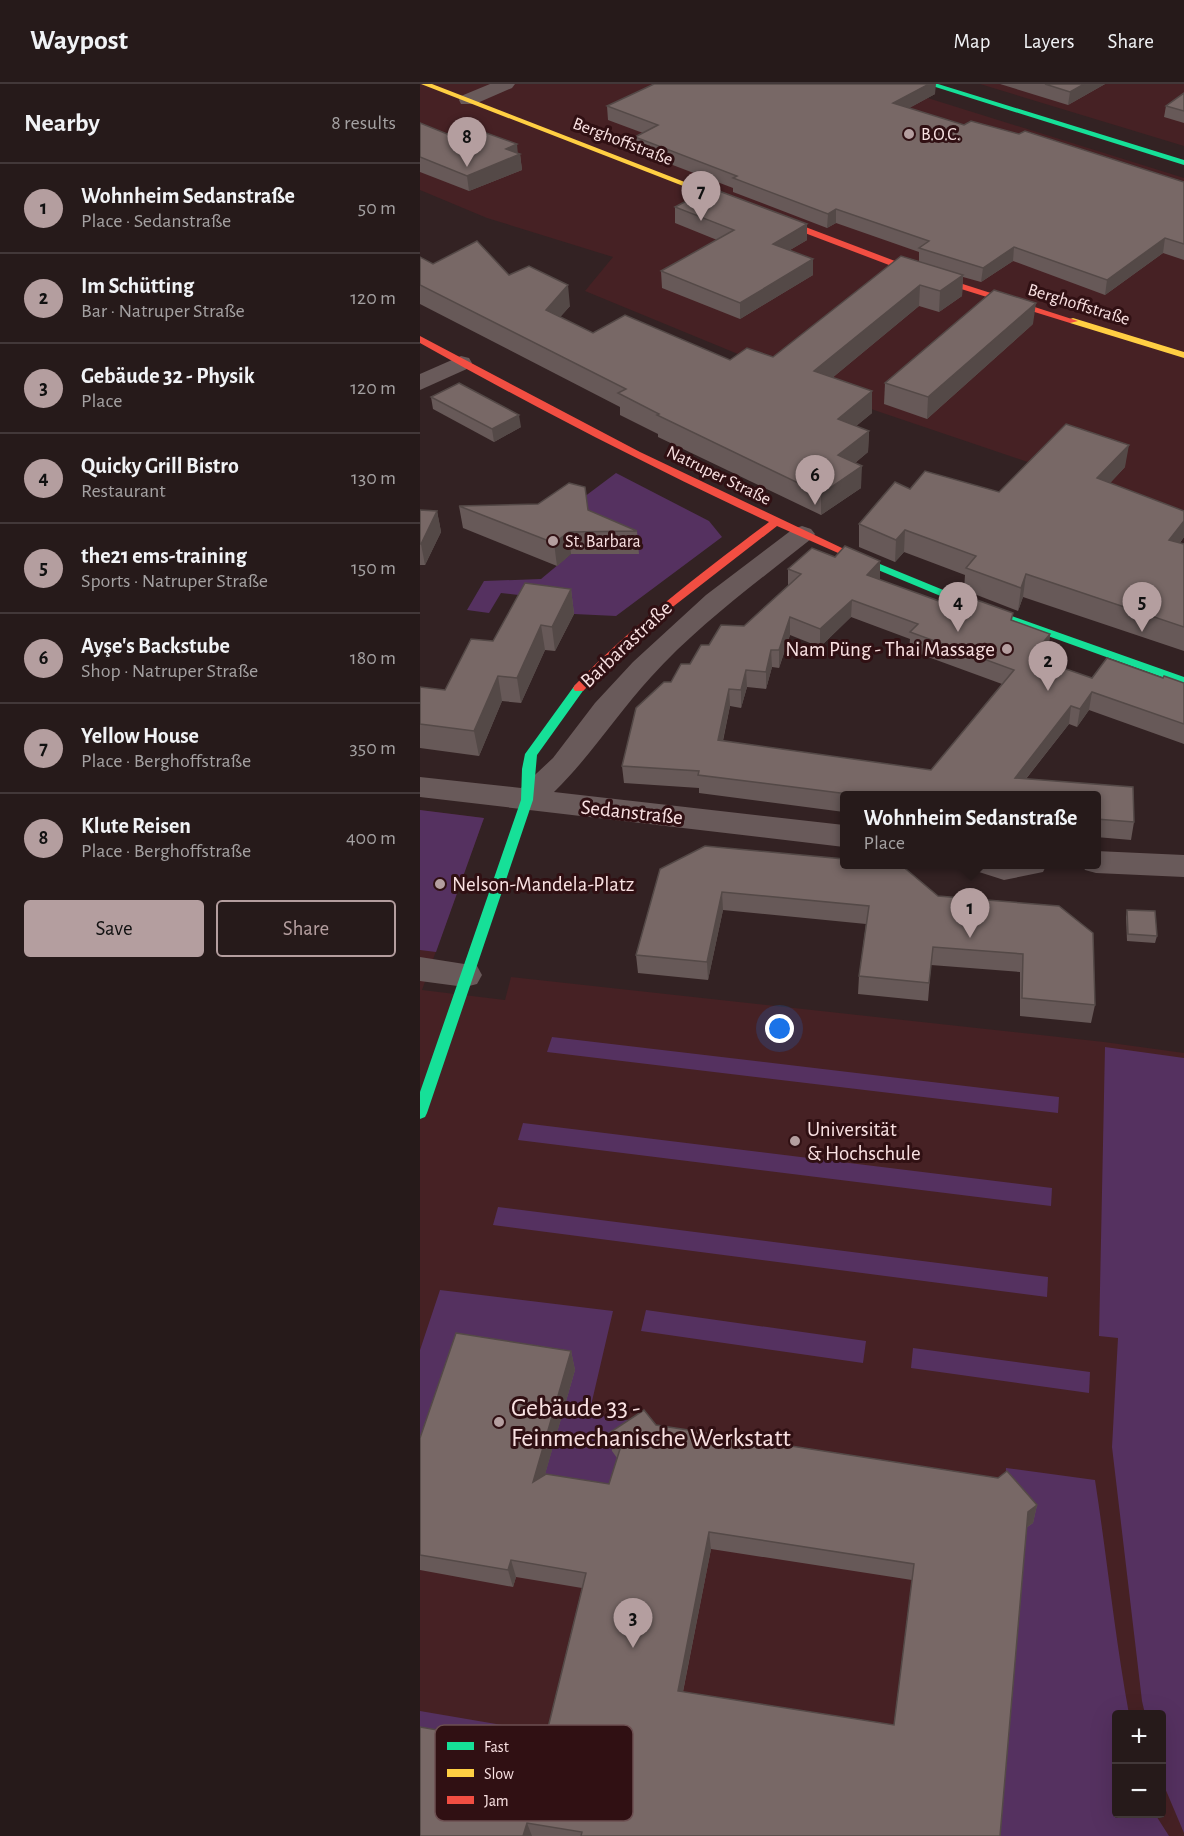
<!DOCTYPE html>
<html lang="en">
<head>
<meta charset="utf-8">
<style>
  :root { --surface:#261a1a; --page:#2e2323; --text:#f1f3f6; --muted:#a4a1a2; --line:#423839; --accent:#b49e9f }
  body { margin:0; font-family:"Alegreya Sans",sans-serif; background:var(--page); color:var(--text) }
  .controls { position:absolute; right:18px; bottom:18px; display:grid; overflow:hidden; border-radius:6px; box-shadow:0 6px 24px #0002 }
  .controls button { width:54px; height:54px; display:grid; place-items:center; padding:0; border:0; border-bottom:2px solid var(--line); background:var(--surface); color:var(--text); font:30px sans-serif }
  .you { position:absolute; left:360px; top:945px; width:21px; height:21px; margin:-15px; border:4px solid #fff; border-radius:50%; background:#1a73e8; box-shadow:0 0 0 9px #1a73e833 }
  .badge { display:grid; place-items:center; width:39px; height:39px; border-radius:50%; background:var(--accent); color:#111; font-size:20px; font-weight:700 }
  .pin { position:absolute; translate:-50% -50px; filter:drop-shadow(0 2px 3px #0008) }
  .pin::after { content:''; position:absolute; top:32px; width:21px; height:18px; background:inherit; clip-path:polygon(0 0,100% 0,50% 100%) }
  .popup { position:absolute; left:420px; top:707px; width:261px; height:78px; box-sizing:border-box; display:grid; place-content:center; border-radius:6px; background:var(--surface); filter:drop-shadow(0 2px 4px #0005); font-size:20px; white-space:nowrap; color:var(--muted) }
  .popup b { font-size:22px; color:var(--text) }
  .popup::after { content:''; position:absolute; left:50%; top:100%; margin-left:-12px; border:12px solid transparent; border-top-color:var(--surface) }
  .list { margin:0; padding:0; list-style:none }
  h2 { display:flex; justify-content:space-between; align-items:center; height:78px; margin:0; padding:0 24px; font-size:26px }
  h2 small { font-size:20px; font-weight:400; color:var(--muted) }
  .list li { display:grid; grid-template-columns:39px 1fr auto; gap:18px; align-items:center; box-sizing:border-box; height:90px; padding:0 24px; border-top:2px solid var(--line) }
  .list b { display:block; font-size:22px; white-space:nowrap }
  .list p { margin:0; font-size:20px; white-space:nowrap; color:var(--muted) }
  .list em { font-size:20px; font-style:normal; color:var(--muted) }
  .actions { display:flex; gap:12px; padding:18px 24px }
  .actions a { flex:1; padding:14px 0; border:2px solid var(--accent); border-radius:6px; text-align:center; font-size:21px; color:var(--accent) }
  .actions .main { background:var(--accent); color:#111 }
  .map { position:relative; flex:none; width:764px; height:1752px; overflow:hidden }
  header { display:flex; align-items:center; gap:36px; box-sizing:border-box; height:84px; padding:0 30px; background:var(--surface); border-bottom:2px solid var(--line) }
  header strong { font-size:28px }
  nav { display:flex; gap:33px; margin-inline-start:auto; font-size:21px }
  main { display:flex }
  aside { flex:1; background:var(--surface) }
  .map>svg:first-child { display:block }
  .built { fill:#462124; fill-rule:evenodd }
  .green { fill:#553160 }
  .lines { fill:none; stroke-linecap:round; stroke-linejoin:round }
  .street { fill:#695a5a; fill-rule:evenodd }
  .fast { fill:#16e098; fill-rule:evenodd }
  .slow { fill:#ffcf43; fill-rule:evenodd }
  .jam { fill:#f24e42; fill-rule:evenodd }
  .wall { fill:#675958; fill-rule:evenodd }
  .shaded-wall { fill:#544947 }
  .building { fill:#786866; stroke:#544947; stroke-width:1.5; fill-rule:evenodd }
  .poi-dot { fill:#b49e9f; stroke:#301013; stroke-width:2 }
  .labels { text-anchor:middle; stroke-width:6; stroke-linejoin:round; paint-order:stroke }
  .far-poi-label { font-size:18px; fill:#f9e1e2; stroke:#301013; text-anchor:start }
  .far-street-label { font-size:18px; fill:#f9e1e2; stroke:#301013 }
  .street-label { font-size:21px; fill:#f9e1e2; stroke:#301013 }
  .poi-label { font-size:21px; fill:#f9e1e2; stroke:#301013; text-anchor:start }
  .near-poi-label { font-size:26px; fill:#f9e1e2; stroke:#301013; text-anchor:start }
  .key { fill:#301013; stroke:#6c4f51; stroke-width:1.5 }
  .key-label { font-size:16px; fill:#f9e1e2 }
</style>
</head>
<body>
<header>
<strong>Waypost</strong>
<nav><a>Map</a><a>Layers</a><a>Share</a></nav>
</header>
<main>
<aside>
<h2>Nearby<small>8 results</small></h2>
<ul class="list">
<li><span class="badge">1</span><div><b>Wohnheim Sedanstraße</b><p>Place · Sedanstraße</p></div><em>50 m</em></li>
<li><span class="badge">2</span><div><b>Im Schütting</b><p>Bar · Natruper Straße</p></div><em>120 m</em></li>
<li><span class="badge">3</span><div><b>Gebäude 32 - Physik</b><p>Place</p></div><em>120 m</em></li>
<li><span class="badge">4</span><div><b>Quicky Grill Bistro</b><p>Restaurant</p></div><em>130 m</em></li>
<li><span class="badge">5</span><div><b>the21 ems-training</b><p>Sports · Natruper Straße</p></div><em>150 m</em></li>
<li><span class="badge">6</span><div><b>Ayşe's Backstube</b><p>Shop · Natruper Straße</p></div><em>180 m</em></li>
<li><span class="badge">7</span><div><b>Yellow House</b><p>Place · Berghoffstraße</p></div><em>350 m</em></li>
<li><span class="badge">8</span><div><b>Klute Reisen</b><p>Place · Berghoffstraße</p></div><em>400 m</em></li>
</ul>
<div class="actions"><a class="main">Save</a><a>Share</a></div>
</aside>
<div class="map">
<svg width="764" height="1752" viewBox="0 0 764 1752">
  <rect width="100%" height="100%" fill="#332223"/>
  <g class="built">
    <polygon points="0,0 463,0 764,94 764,431 454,326 165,207 193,173 67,134 0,106"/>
    <polygon points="560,0 764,0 764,62"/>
    <path d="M 0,726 L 64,734 L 2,906 L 85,916 L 91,893 L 684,958 L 764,969 L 764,1752 L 0,1752 ZM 696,1630 L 742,1630 L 742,1730 L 696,1730 Z"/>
  </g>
  <g class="green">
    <polygon points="196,389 289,437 302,453 196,532 154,530 114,525 107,512 81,509 69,529 47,526 64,497 121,495 151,470 193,470 152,422"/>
    <polygon points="0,726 64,734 16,868 0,866"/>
    <polygon points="132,953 639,1013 638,1029 127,968"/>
    <polygon points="685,963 764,974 764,1749 742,1697 742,1630 725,1630 722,1617 692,1363 698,1254 679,1252"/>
    <polygon points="103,1039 632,1104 631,1122 98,1056"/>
    <polygon points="78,1123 628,1193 627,1213 73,1141"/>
    <polygon points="20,1206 193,1227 169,1330 228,1339 206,1404 0,1390 0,1266"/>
    <polygon points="226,1226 446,1257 443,1279 221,1247"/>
    <polygon points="493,1264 670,1288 669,1309 491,1284"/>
    <path d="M 586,1384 L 675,1396 C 687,1474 695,1553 709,1630 L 696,1630 L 696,1730 L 735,1730 L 749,1752 L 566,1752 Z"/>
    <polygon points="0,1627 82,1641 76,1670 0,1656"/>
  </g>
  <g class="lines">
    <g class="street">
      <polygon points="70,0 95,0 92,4 55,20 41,20 39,16 41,12"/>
      <polygon points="41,272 49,274 52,279 49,284 0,306 0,290"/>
      <path d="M 382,442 L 391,445 L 395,450 L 391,455 C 336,499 278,541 231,593 C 197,630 170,673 134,708 L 424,741 L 424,763 L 0,713 L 0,693 L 101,704 L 133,674 L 175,619 L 213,578 L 286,511 L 373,445 Z"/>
      <polygon points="676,767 764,771 764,793 676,789 665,786 662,780 676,780"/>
      <polygon points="555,780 627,780 623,788 584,796 559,788"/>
      <polygon points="0,873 57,882 62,891 57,900 45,903 0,897"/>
    </g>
    <g class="fast">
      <polygon points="506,0 518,0 764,76 764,81"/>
      <polygon points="438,471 555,519 764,593 764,601 547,523 434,476 433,474"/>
      <polygon points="159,600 165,604 117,671 113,716 7,1029 5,1033 0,1035 0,1008 101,716 102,685 105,670 155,601"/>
    </g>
    <g class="slow">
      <polygon points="1,0 12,0 342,128 335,130"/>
      <polygon points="653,234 764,268 764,274 650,239 650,235"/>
    </g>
    <g class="jam">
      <polygon points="335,126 341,126 496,185 658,237 650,239 490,189 335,130"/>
      <path d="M 0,252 L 220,368 L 443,474 L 442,476 L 434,476 L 357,442 L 232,539 L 163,607 L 155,607 L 153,604 L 155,601 C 214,540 281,489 349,438 C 230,383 114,323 0,259 Z"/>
    </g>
  </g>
  <g class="wall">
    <polygon points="580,0 685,0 648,21"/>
    <polygon points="764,9 764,39 744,33 746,22"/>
    <polygon points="515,10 489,24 544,41 764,98 764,176 743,169 685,211 593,177 561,198 543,193 542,212 519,228 499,222 412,294 452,307 452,329 436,342 449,347 448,368 435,379 441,404 401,431 238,353 238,350 200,331 200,323 0,220 0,173 13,180 89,191 150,222 140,233 173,249 310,276 353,273 499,177 499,168 416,139 407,144 313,108 313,104 216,67 215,53 223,49 188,36 187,22"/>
    <polygon points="0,39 27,50 100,70 102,86 49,107 0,88"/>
    <polygon points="255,123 387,156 370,166 393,191 320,235 242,204 241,187 297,156 255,139"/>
    <polygon points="613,240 507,335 464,320 465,299"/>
    <polygon points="11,313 101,343 74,358 13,325"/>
    <polygon points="705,383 690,399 764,453 760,459 764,460 764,567 603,513 598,527 544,506 545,491 484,468 475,478 439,463 439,440 490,405 579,408"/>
    <polygon points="39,422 168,426 217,447 219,470 151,470 137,482 43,444"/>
    <polygon points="0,426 17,427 21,448 5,481 0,481"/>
    <path d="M 425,462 L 460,477 L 460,494 L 459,496 L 519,517 L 529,506 L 593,529 L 592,536 L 630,550 L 628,568 L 621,576 L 672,594 L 687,574 L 743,594 L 744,592 L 764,599 L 764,660 L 669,626 L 657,643 L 649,640 L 606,695 L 713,703 L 714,738 L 711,756 L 676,753 L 676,711 L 424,711 L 424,728 L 279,709 L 279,704 L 204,699 L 202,682 L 216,624 L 244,598 L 251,598 L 261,580 L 270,580 L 281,561 L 289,561 L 301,541 L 324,542 L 368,502 L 368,485 L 392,464 L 415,473 ZM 431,533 L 490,555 L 489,566 L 582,600 L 511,686 L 303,657 L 310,622 L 321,624 L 327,603 L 346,605 L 352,583 L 359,584 L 370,551 L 400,563 Z"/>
    <polygon points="151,505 154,530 135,567 125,566 101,619 82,617 59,672 0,664 0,603 25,606 73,557"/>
    <polygon points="240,785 518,812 639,822 675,921 671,939 600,932 600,888 511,881 508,917 438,910 439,892 446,840 303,826 288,896 218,889 216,871"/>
    <polygon points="707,826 737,852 735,859 707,857 706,833"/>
    <path d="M 151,1267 L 155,1286 L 125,1390 L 189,1400 L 197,1374 L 192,1367 L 189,1349 L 236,1341 L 617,1421 L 613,1439 L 606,1444 L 580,1752 L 0,1752 L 93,1659 L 124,1660 L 162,1504 L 96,1493 L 93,1503 L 0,1486 L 0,1354 ZM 291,1465 L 492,1496 L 474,1641 L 263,1608 Z"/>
  </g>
  <g class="shaded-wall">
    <polygon points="509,0 516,0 515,10 473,33 473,19"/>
    <polygon points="664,0 685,0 648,21 650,8"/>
    <polygon points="97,60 98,71 100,70 102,86 49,107 47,92 86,65"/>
    <polygon points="416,125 416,139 407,144 408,130"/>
    <polygon points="387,140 387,156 353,176 353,160"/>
    <polygon points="745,154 743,169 685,211 687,196"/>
    <polygon points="594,163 593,177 561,198 563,184"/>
    <polygon points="393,175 393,191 320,235 320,219"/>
    <polygon points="543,191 542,212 519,228 520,207"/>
    <polygon points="148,201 150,222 128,247 126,226"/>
    <polygon points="500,201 499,222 394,309 394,287"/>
    <polygon points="616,219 613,240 507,335 508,313"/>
    <polygon points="452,307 452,329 418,357 418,335"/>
    <polygon points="99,331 101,343 74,358 72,345"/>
    <polygon points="449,347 448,368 418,393 418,371"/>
    <polygon points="709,361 705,383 674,416 677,394"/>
    <polygon points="442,382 441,404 401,431 401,410"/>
    <polygon points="17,427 21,448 5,481 1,460"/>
    <polygon points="764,437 764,453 745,478 749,456"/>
    <polygon points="485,446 484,468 475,478 476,456"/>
    <polygon points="149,448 151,470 137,482 134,459"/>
    <polygon points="460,477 460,494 446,509 447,491"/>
    <polygon points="606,490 603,513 598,527 601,504"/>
    <polygon points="151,505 154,530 135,567 132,543"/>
    <polygon points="432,516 431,533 400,563 400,545"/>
    <polygon points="370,533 370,551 359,584 359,566"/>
    <polygon points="121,541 125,566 101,619 97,594"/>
    <polygon points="630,550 628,568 609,591 611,573"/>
    <polygon points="351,566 352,583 346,605 346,588"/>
    <polygon points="326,586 327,603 321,624 321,606"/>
    <polygon points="78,592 82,617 59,672 54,647"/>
    <polygon points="309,605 310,622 299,674 298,656"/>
    <polygon points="672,608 669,626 657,643 660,625"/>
    <polygon points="651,622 649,640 593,711 595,694"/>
    <polygon points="302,808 303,826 288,896 287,878"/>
    <polygon points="151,1267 155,1286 118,1415 113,1398"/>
    <polygon points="617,1421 613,1439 604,1445 608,1428"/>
    <polygon points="289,1448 291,1465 260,1622 258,1607"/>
    <polygon points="91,1476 96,1493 93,1503 88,1486"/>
    <polygon points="107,1739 112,1752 103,1752"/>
  </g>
  <g class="building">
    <polygon points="234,0 509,0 473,19 544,41 551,37 599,50 605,47 764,98 764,160 745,154 687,196 594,163 563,184 499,164 509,157 416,125 408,130 313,94 317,92 215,53 238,41 187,22"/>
    <polygon points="625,0 664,0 650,8"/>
    <polygon points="764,9 764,27 746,22"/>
    <polygon points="0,39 27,50 36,46 48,50 58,46 97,60 86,65 100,70 47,92 0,73"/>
    <polygon points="291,104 387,140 353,160 393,175 320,219 241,187 314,146 255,123"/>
    <polygon points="57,157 89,191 109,182 148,201 126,226 173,249 205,231 310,276 327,264 353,273 481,172 543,191 520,207 500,201 394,287 452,307 418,335 449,347 418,371 442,382 401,410 237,331 239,330 198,309 206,305 0,201 0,173 13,180"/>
    <polygon points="574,206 616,219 508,313 465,299"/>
    <polygon points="39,299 99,331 72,345 11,313"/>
    <polygon points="646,340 709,361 677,394 764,427 764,437 749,456 764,460 764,543 606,490 601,504 546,484 556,472 485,446 476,456 439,440 475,398 490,405 505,387 579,408"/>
    <polygon points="149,399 165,403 168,426 217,447 149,448 134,459 39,422 118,420"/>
    <polygon points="0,426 17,427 1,460 0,460"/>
    <path d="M 425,462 L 460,477 L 447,491 L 519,517 L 529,506 L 593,529 L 591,536 L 630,550 L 611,573 L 672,594 L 687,574 L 743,594 L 744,592 L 764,599 L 764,640 L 672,608 L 660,625 L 651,622 L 595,694 L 713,703 L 714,738 L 676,735 L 676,711 L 436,711 L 278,691 L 279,687 L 202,682 L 216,624 L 244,598 L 251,598 L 261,580 L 270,580 L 281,561 L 289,561 L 301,541 L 324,542 L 381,490 L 368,485 L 392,464 L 415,473 ZM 432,516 L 498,540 L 490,548 L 594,586 L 511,686 L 298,656 L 309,605 L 321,606 L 326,586 L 346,588 L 351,566 L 359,566 L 370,533 L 400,545 Z"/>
    <polygon points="105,499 151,505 132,543 121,541 97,594 78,592 54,647 0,640 0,603 25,606 51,555 73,557"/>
    <polygon points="285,762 424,775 424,780 481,781 518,812 639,822 673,849 675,921 602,914 603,870 513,863 509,899 439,892 449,822 302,808 287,878 216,871 240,785"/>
    <polygon points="707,826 735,827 737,852 708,850"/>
    <path d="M 36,1249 L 151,1267 L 113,1398 L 126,1390 L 189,1400 L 200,1365 L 189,1349 L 224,1326 L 236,1341 L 578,1394 L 587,1387 L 617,1421 L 608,1428 L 580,1752 L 161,1752 L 162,1748 L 107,1739 L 103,1752 L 0,1752 L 0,1643 L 93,1659 L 94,1654 L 124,1660 L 166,1489 L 91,1476 L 88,1486 L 0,1471 L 0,1354 ZM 289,1448 L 494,1480 L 474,1641 L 258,1607 Z"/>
  </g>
  <g class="poi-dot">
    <circle cx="489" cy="50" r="6"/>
    <circle cx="133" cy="457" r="6"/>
    <circle cx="587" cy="565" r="6"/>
    <circle cx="20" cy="800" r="6"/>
    <circle cx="375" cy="1057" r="6"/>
    <circle cx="79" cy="1338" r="6"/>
  </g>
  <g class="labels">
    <g class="far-poi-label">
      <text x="501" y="56">B.O.C.</text>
      <text x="145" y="463">St. Barbara</text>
    </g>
    <g class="far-street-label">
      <text transform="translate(203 57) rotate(21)" y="6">Berghoffstraße</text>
      <text transform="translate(659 220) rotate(17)" y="6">Berghoffstraße</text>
      <text transform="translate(299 391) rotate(26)" y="6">Natruper Straße</text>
    </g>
    <g class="street-label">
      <text transform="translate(206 560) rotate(-43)" y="7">Barbarastraße</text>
      <text transform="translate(212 728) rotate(6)" y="7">Sedanstraße</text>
    </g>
    <g class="poi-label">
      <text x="575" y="572" text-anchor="end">Nam Püng - Thai Massage</text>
      <text x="32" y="807">Nelson-Mandela-Platz</text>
      <text x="387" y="1052">Universität<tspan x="387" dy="24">&amp; Hochschule</tspan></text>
    </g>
    <g class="near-poi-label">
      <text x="91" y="1332">Gebäude 33 -<tspan x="91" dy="30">Feinmechanische Werkstatt</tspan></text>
    </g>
  </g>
  <rect x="15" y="1641" width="198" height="96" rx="9" class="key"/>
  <rect x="27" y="1658" width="27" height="8" fill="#16e098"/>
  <rect x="27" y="1685" width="27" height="8" fill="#ffcf43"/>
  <rect x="27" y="1712" width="27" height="8" fill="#f24e42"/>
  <g class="key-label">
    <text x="64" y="1668">Fast</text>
    <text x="64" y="1695">Slow</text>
    <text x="64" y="1722">Jam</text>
  </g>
</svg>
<div class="controls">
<button>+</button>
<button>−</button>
</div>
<div class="you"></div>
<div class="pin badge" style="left:550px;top:854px">1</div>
<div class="popup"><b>Wohnheim Sedanstraße</b>Place</div>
<div class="pin badge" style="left:628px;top:607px">2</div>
<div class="pin badge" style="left:213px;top:1564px">3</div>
<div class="pin badge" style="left:538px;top:548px">4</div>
<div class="pin badge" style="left:722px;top:548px">5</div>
<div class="pin badge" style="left:395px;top:421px">6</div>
<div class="pin badge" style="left:281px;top:137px">7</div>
<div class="pin badge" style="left:47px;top:83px">8</div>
</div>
</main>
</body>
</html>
